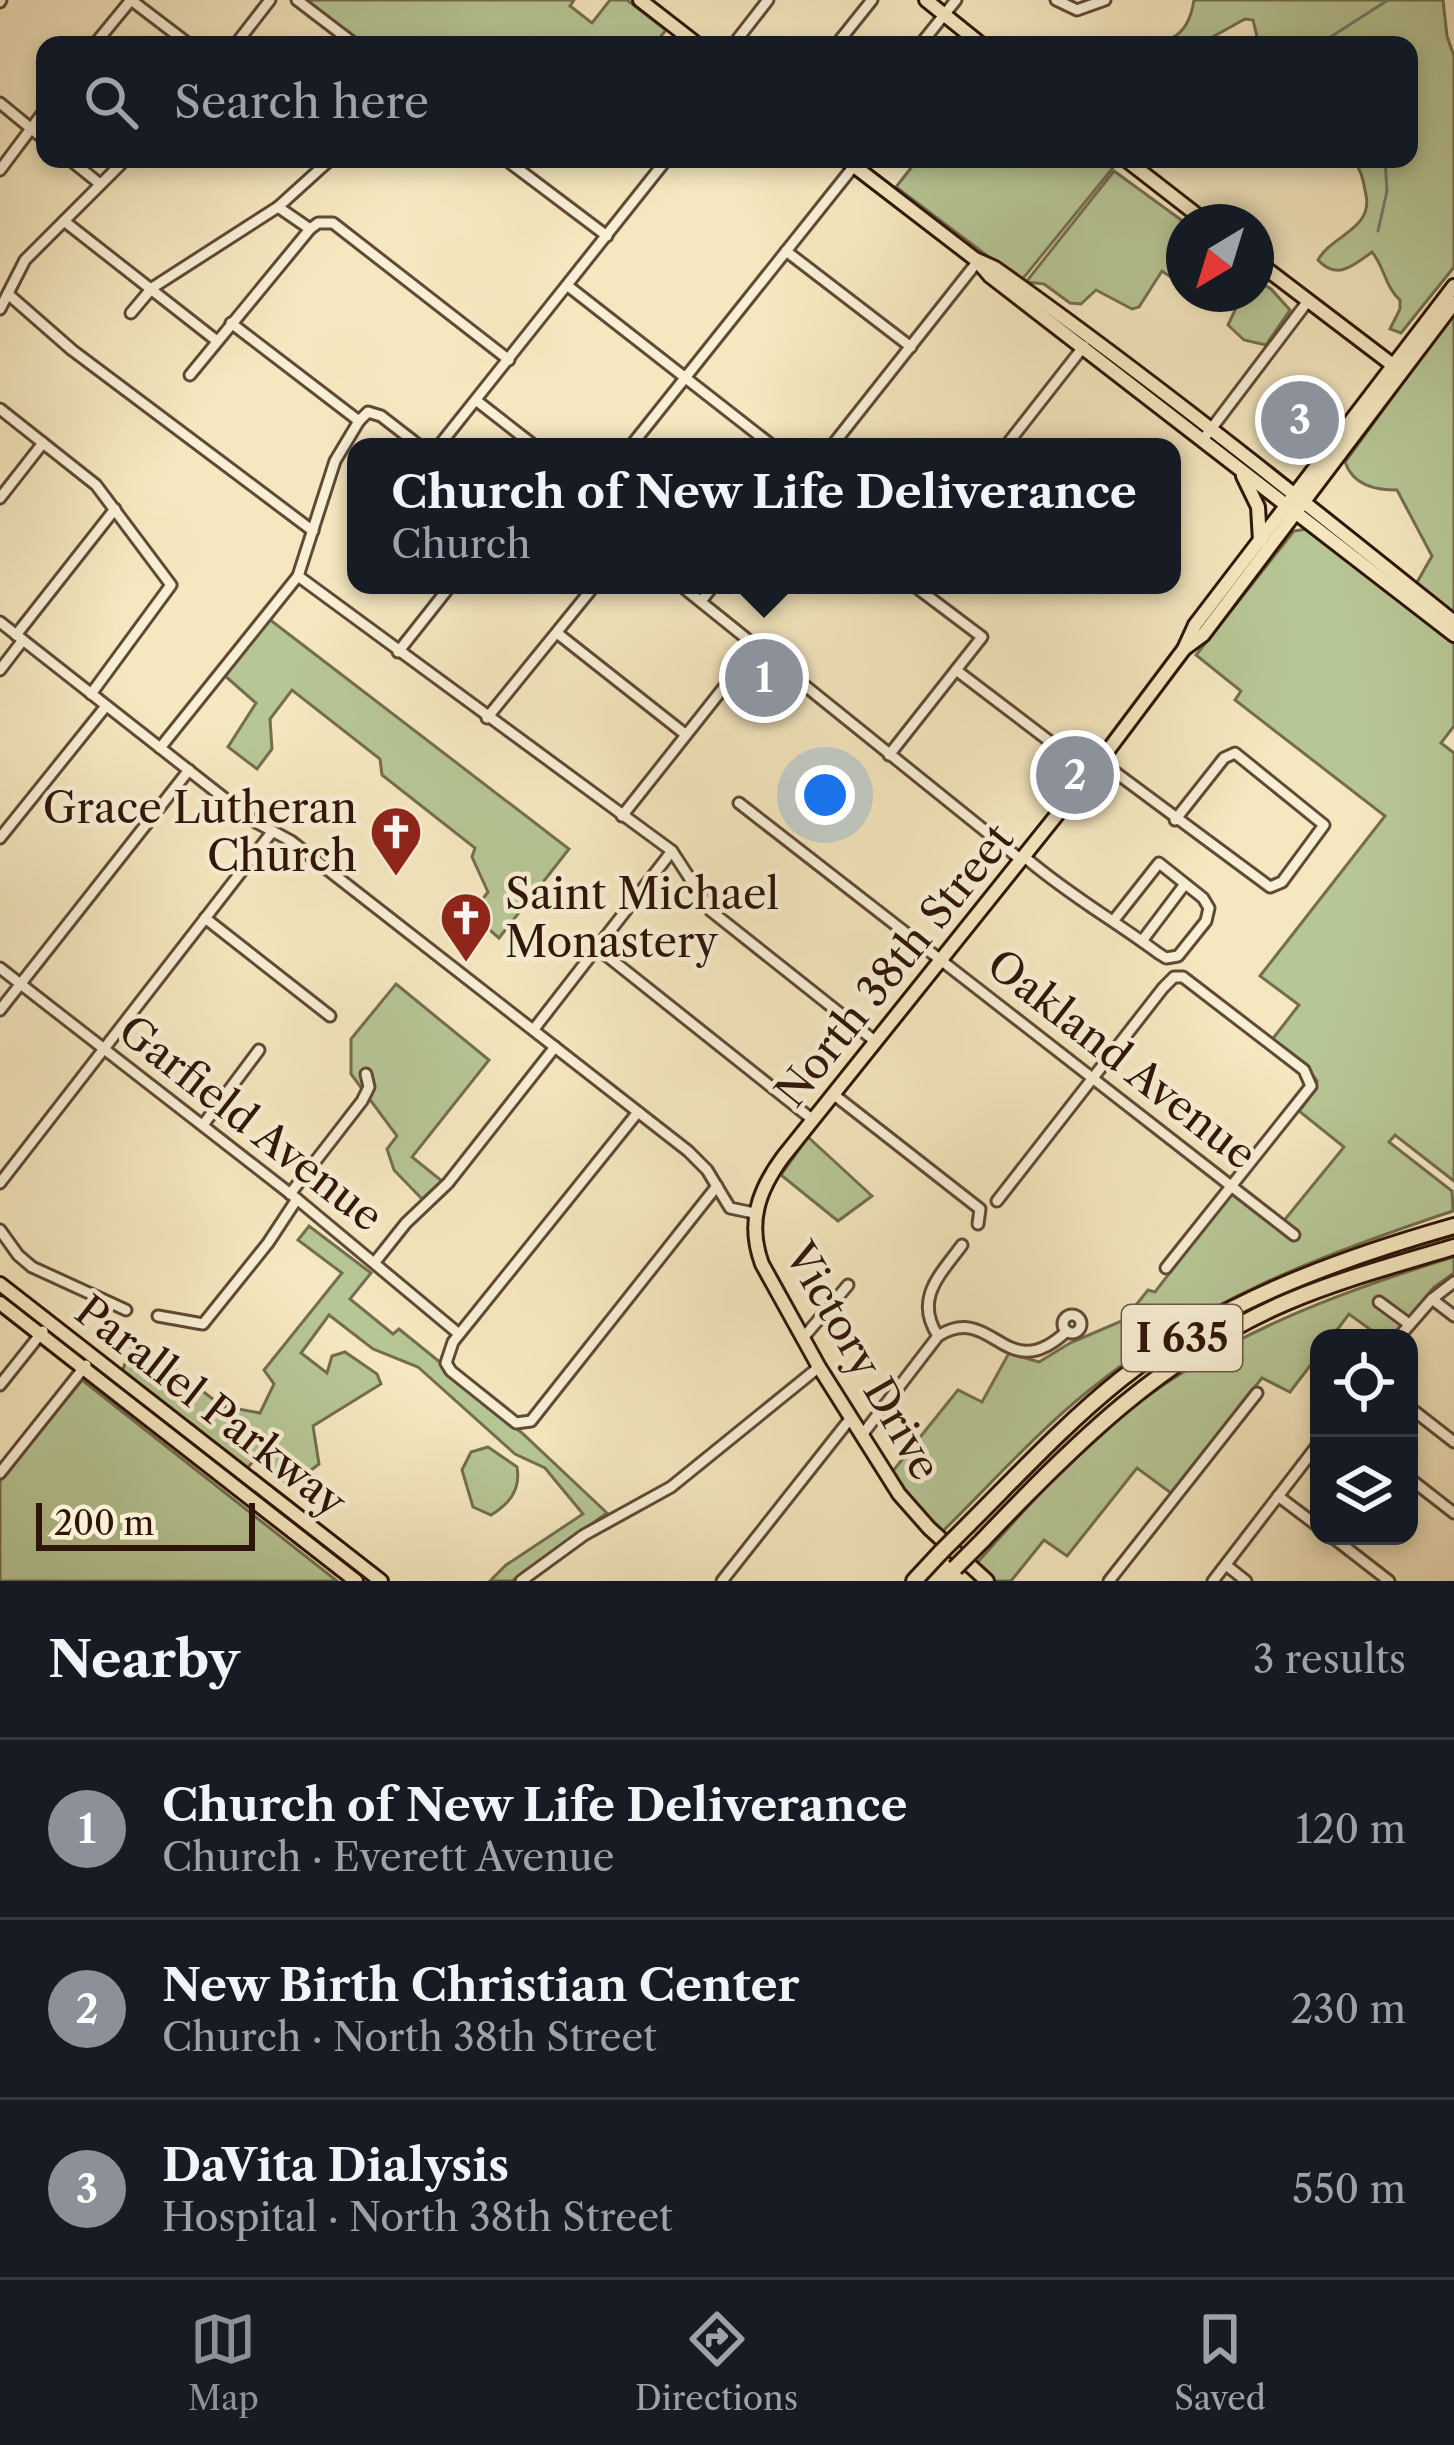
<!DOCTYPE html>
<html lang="en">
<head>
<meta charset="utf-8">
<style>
  :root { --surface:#171b24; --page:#242831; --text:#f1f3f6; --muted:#9ea1a6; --line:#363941; --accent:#8c9099 }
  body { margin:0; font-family:"Libre Caslon Text",serif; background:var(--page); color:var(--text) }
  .controls { position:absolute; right:36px; bottom:36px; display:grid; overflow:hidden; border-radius:24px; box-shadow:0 6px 18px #0003 }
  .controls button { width:108px; height:108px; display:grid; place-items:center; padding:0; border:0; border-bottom:3px solid var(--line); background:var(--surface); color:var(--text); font:60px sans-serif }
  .compass { position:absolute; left:1166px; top:204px; width:108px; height:108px; border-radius:50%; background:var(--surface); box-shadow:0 6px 18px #0003; rotate:218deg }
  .scale { position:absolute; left:36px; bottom:30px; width:219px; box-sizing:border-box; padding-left:12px; border:6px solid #2f1509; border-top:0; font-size:33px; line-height:42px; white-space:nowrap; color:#2f1509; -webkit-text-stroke:9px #f8efd5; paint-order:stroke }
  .you { position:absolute; left:825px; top:795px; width:42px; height:42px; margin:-30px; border:9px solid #fff; border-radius:50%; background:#1a73e8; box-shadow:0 0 0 18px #1a73e833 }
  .badge { display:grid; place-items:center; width:78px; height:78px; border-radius:50%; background:var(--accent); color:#fff; font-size:39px; font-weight:700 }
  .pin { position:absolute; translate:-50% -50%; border:6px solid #fff; box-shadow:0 3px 12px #0006 }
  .popup { position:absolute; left:347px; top:438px; width:834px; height:156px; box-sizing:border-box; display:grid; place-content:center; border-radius:24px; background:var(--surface); filter:drop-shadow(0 3px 9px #0005); font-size:39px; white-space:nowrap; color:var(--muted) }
  .popup b { font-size:45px; color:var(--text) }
  .popup::after { content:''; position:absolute; left:50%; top:100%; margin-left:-24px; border:24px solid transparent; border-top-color:var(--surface) }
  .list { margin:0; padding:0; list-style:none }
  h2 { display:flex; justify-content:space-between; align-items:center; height:156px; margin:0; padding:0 48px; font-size:51px }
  h2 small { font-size:39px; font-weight:400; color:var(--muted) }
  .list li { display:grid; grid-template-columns:78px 1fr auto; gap:36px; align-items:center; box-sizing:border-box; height:180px; padding:0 48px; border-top:3px solid var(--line) }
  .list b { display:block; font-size:45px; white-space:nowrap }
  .list p { margin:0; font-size:39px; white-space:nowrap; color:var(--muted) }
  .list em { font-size:39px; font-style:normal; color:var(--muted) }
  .icon { flex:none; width:66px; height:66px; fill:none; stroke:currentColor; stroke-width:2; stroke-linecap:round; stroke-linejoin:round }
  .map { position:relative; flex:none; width:1454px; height:1581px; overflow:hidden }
  .search { position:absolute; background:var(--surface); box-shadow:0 6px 18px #0003; left:36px; right:36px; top:36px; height:132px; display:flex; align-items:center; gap:30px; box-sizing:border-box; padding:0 42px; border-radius:24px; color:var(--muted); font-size:45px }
  .sheet { height:696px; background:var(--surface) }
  nav { display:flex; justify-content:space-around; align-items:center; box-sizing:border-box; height:168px; border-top:3px solid var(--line); background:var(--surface); font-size:33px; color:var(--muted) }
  nav a { display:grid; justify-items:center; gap:6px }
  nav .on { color:var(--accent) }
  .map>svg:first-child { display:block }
  .green { fill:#b7c695; stroke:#736e4f; stroke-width:3 }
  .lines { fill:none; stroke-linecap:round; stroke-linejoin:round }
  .stream { stroke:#717b71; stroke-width:3 }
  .minor-casing { stroke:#604a36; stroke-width:15 }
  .major-casing { stroke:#2f1509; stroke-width:18 }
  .highway-casing { stroke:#2f1509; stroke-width:20 }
  .minor { stroke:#f8efd5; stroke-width:9 }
  .major { stroke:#f5e7bf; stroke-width:12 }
  .highway { stroke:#f5e7bf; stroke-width:14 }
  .highway-bridge-casing { stroke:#2f1509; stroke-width:20; stroke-linecap:butt }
  .highway-bridge { stroke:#f5e7bf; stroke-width:14 }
  .labels { text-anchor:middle; stroke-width:9; stroke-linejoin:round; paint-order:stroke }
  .shield { fill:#f8efd5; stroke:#6b5646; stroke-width:3 }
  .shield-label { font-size:39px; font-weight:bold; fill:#2f1509 }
  .poi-label { font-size:42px; fill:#2f1509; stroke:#f8efd5; text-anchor:end }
  .street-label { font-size:42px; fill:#2f1509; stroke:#f8efd5 }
</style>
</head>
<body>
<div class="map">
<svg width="1454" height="1581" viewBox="0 0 1454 1581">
  <rect width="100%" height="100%" fill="#f5e7bf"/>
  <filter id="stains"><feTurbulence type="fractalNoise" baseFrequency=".00167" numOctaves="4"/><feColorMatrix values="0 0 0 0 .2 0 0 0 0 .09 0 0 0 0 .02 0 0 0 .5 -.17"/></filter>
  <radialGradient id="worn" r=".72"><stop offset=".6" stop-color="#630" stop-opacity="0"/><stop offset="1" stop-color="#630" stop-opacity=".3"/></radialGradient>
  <g class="green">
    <polygon points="304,0 574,0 570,6 592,23 610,0 627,0 666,30 654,45 363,45"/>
    <path d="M 1194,0 L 1443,0 L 1447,36 L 1454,56 L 1454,267 L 1401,333 L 1390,329 L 1400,309 L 1400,300 C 1385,287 1385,268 1372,252 C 1354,265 1337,281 1318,260 C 1332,235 1373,229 1366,195 C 1363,180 1362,171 1353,159 L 1409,159 L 1409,45 L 1259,45 L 1253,20 L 1245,19 L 1198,45 L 1097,45 C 1134,31 1184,65 1194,0 Z"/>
    <polygon points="918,159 1110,159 1116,164 1021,281 896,187"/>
    <polygon points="1114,171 1184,222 1184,286 1162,271 1139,307 1132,309 1096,290 1081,304 1070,303 1044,284 1026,282"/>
    <polygon points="1256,280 1271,289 1290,310 1266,345 1244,340 1228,325 1238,304 1230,294 1256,294"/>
    <path d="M 1454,313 L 1454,615 L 1416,584 L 1432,556 L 1397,490 C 1374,490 1353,485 1345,462 Z"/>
    <path d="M 1307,529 L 1454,644 L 1454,726 L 1441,743 L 1454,753 L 1454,1181 L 1395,1135 L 1389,1142 L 1452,1191 L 1453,1211 C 1321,1255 1196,1302 1087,1392 C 1035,1434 990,1485 942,1532 L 904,1491 L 892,1472 L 958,1390 L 982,1402 L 1009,1353 L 1039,1362 L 1070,1343 L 1124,1320 L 1148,1290 L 1155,1292 L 1231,1193 L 1278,1228 L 1344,1147 L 1299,1111 L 1315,1090 L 1317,1081 L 1310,1071 L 1271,1041 L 1299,1005 L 1260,976 L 1385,816 L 1235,700 L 1241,691 L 1196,655 L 1294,531 Z"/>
    <polygon points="269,619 569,849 499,938 471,914 488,892 472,857 475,848 382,775 380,759 292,690 270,719 272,749 257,769 228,747 256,703 224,675"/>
    <polygon points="396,984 489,1060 412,1157 442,1181 422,1199 394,1170 387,1149 397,1136 351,1074 351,1039"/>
    <polygon points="808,1137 872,1196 838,1221 781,1175"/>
    <polygon points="309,1226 371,1273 350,1299 393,1334 399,1329 441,1363 445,1373 522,1433 607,1513 512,1581 490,1581 506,1565 583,1514 545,1468 515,1454 418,1367 373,1349 329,1315 301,1353 327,1373 332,1356 345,1352 377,1374 381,1384 313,1426 319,1464 289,1487 260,1452 247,1469 122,1371 132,1348 158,1357 222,1406 260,1413 274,1384 264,1370 342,1273 298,1240"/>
    <path d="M 1454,1257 L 1454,1273 L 1434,1287 L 1393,1338 L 1382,1338 L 1349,1314 L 1331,1338 L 1319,1338 L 1319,1354 L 1290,1392 L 1262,1378 L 1171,1493 L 1137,1468 L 1067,1556 L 1044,1540 L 1011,1581 L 995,1581 L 976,1564 C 1019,1517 1061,1466 1110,1425 C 1212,1340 1329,1295 1454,1257 Z"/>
    <polygon points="82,1380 337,1581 0,1581 0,1481"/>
    <path d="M 488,1447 L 517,1467 C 521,1490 509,1504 491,1515 L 473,1507 L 462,1470 L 471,1452 Z"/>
  </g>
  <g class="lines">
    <g class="stream">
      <polyline points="1332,45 1329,38 1388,0"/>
      <polyline points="1378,231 1387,191 1385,159"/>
    </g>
    <g class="minor-casing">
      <g id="minor">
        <polyline points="131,0 190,45"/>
        <polyline points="297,0 356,45"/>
        <polyline points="1056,0 1077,10 1105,0"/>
        <polyline points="0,2 1,0"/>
        <polyline points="94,45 131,0"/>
        <polyline points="235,45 270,0"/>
        <polyline points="733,45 768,0"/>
        <polyline points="836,45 872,0"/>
        <polyline points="920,45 956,0"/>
        <polyline points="0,103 45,140"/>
        <polyline points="69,159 100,184"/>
        <polyline points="505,159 607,236"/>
        <polyline points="0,170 45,110"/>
        <polyline points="278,207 310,229 318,223 333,223 509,360"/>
        <polyline points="64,221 217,341"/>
        <polyline points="786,251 911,347"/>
        <polyline points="568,286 774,447"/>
        <polyline points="8,294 72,350 313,531"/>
        <polyline points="0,309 25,260 126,159"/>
        <polyline points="131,313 152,288 278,207 331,159"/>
        <polyline points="231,323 359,421"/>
        <polyline points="190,375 310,229"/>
        <polyline points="477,401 536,447"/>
        <polyline points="0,409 96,485 171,585 91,694"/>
        <polyline points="359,421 368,412 381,416 421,447"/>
        <polyline points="1202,441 1308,301"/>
        <polyline points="438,447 667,159"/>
        <polyline points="630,447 854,166"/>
        <polyline points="831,447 978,261"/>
        <polyline points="1005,447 1084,346"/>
        <polyline points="0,498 43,443"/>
        <polyline points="298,576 672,851 711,911 876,1042"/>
        <path d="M 680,585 L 1020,859 L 1027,859 C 1069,895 1115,921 1158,953 L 1166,958 L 1178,956 L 1206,921 L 1209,908 L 1203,898 L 1159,863 L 1114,920"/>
        <polyline points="701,601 714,585"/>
        <polyline points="0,622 252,820 291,841 688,1151 707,1170 730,1208 754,1213"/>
        <polyline points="557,633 685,734"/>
        <polyline points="16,635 115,509"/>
        <polyline points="398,652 451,585"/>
        <polyline points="0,670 23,640"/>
        <polyline points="956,670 1090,772"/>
        <polyline points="487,718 595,585"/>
        <polyline points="160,748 298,576 335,461 359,421"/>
        <polyline points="889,755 982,637 913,585"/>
        <polyline points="1100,761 1270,887 1282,882 1324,825 1235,753 1224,758 1175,820"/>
        <polyline points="739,803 1294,1235"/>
        <polyline points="622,816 755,648"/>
        <polyline points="0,838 106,706"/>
        <polyline points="205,918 330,1016"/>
        <polyline points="1142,941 1185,884"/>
        <polyline points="597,948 813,1120"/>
        <polyline points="0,968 297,1199 459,1334"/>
        <polyline points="0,1010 189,770"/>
        <polyline points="534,1029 672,851"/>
        <polyline points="833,1094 980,1209 978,1224"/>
        <polyline points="638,1112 453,1342 446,1363 451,1371 516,1423 531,1421 717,1186"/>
        <polyline points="203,1125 259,1050"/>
        <polyline points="0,1183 272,832"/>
        <polyline points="290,1194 362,1101 369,1087 366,1074"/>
        <polyline points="997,1201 1163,988 1174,977 1183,977 1304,1070 1311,1086 1166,1268"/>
        <polyline points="0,1230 18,1255 32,1267 126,1310"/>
        <polyline points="375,1262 406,1223 448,1183 555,1047"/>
        <polyline points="1432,1299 1454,1316"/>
        <polyline points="1379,1302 1409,1324"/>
        <circle cx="1072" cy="1324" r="9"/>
        <polyline points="158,1316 203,1324 268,1243 297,1199"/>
        <path d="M 938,1336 C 914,1299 939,1276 962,1245"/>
        <polyline points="803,1338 848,1285"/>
        <polyline points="1398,1338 1432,1299 1454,1282"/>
        <polyline points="0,1385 43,1331"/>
        <polyline points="1409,1407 1454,1442"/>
        <path d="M 862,1435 L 938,1336 C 993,1301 1005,1389 1067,1331"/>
        <polyline points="0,1473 86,1365"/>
        <polyline points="1409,1478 1454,1513"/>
        <polyline points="1278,1496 1319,1527"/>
        <polyline points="1331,1536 1389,1581"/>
        <polyline points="1226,1565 1246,1581"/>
        <polyline points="521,1581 584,1535 671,1487 819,1367"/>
        <polyline points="722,1581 850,1419"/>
        <polyline points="1109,1581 1257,1393"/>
        <polyline points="1213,1581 1319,1443"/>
      </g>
    </g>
    <g class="major-casing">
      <g id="major">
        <polyline points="640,0 698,45"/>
        <polyline points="926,0 982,45"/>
        <path d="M 845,159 L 975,259 L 995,268 C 1153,380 1303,501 1454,622"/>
        <polyline points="1125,159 1206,222"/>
        <polyline points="1256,261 1398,369"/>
        <polyline points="978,262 990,276 1454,635"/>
        <polyline points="1243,476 1258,507 1260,541"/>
        <polyline points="1184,649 1203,635 1454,303"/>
        <polyline points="0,1284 381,1581"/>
        <polyline points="0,1303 356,1581"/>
        <path d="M 987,1581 L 929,1528 L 899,1494 L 819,1367 L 762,1264 C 747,1223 758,1191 783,1157 L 1100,761 L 1184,649 L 1195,625 L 1454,286"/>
      </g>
    </g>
    <g class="highway-casing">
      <g id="highway">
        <path d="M 968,1525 C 1018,1475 1066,1423 1121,1379 C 1217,1303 1338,1259 1454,1226"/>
        <path d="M 983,1540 C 1072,1446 1165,1354 1287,1302 C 1341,1279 1398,1264 1454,1247"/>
        <polyline points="914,1581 941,1552"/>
      </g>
    </g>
    <use href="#minor" class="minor"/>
    <use href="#major" class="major"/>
    <use href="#highway" class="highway"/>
    <g class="highway-bridge-casing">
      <g id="highway-bridge">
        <polyline points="941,1552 968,1525"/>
        <polyline points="955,1568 983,1540"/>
      </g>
    </g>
    <use href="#highway-bridge" class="highway-bridge"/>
  </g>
  <defs>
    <g id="church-pin" transform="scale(2.7)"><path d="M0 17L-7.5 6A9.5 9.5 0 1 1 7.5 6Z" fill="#8f2418" stroke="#f8efd5"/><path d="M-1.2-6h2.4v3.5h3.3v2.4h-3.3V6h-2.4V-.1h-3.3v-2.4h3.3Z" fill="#fff"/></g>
  </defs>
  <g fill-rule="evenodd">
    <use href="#church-pin" x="396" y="832"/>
    <use href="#church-pin" x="466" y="918"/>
  </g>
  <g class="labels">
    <rect class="shield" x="1122" y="1305" width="120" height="66" rx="9"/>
    <g class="shield-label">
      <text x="1182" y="1352">I 635</text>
    </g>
    <g class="poi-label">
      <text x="357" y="823">Grace Lutheran<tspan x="357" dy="48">Church</tspan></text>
      <text x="505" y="909" text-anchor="start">Saint Michael<tspan x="505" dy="48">Monastery</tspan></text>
    </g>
    <g class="street-label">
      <text transform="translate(894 965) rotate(-51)" y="15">North 38th Street</text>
      <text transform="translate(1122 1059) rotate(38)" y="15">Oakland Avenue</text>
      <text transform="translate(251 1123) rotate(38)" y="15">Garfield Avenue</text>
      <text transform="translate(863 1361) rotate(60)" y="15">Victory Drive</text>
      <text transform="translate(211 1406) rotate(38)" y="15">Parallel Parkway</text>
    </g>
  </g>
  <rect width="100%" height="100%" filter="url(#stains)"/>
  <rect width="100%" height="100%" fill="url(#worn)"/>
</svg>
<div class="controls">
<button><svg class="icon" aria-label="locate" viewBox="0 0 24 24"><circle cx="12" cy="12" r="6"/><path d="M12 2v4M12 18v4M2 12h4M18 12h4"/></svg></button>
<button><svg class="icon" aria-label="layers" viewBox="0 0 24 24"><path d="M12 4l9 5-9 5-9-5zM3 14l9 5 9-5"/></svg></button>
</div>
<svg class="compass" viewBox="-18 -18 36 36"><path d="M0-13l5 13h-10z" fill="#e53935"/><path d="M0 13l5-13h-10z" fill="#9ea1a6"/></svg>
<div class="scale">200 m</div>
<div class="you"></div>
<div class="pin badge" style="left:764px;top:678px">1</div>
<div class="popup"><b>Church of New Life Deliverance</b>Church</div>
<div class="pin badge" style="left:1075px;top:775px">2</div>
<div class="pin badge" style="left:1300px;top:420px">3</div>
<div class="search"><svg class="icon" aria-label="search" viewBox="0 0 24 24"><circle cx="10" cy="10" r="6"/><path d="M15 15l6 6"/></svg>Search here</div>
</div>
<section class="sheet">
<h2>Nearby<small>3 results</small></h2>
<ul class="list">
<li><span class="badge">1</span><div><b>Church of New Life Deliverance</b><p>Church · Everett Avenue</p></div><em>120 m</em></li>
<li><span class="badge">2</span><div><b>New Birth Christian Center</b><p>Church · North 38th Street</p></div><em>230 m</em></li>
<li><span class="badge">3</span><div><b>DaVita Dialysis</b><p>Hospital · North 38th Street</p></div><em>550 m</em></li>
</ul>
</section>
<nav>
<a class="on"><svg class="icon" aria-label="map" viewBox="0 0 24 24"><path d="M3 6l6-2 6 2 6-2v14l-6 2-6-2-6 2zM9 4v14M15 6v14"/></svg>Map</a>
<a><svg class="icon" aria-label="directions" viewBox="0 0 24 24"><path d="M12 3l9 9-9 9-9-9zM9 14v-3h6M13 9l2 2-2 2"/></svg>Directions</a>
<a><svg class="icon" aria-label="saved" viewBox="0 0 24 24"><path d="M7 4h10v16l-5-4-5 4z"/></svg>Saved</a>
</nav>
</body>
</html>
